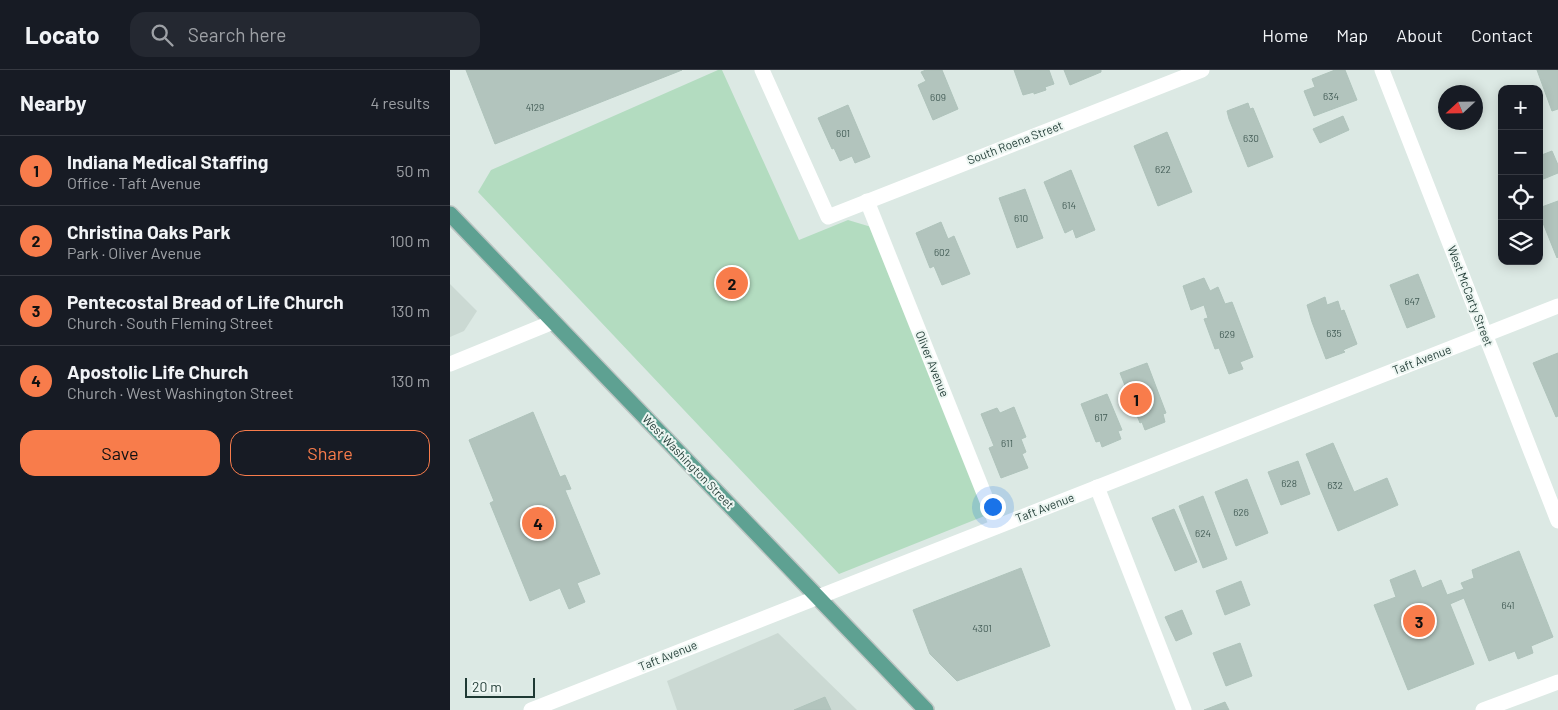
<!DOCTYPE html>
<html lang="en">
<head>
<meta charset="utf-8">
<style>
  :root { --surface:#171b24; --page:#242831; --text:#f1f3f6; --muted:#9ea1a6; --line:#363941; --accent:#f87c4b }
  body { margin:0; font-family:Barlow,sans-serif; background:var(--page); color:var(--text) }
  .controls { position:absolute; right:15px; top:15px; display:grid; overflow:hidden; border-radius:10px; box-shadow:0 2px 12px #0003 }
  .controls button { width:45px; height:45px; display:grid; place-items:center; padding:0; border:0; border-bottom:1px solid var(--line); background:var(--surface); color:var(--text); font:25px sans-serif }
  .compass { position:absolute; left:988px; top:15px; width:45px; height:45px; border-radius:50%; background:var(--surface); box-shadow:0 2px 12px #0003; rotate:248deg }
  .scale { position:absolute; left:15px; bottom:12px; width:70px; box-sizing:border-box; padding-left:5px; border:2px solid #1e3933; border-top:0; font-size:14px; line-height:18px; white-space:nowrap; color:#1e3933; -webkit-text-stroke:4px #edf6f2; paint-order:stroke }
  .you { position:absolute; left:542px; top:436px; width:18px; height:18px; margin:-12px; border:4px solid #fff; border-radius:50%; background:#1a73e8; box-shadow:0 0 0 8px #1a73e833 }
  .badge { display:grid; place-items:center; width:32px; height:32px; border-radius:50%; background:var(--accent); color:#111; font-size:16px; font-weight:700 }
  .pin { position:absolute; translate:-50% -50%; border:2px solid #fff; box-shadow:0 1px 5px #0006 }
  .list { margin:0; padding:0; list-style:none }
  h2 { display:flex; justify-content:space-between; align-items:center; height:65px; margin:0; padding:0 20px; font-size:21px }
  h2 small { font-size:16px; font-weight:400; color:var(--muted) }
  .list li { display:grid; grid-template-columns:32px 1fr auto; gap:15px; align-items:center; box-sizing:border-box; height:70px; padding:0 20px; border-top:1px solid var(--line) }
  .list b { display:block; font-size:19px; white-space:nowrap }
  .list p { margin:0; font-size:16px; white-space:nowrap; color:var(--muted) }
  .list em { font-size:16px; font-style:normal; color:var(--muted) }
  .actions { display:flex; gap:10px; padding:15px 20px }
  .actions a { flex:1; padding:11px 0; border:1px solid var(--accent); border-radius:15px; text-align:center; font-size:18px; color:var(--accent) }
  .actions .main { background:var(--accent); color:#111 }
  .icon { flex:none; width:28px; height:28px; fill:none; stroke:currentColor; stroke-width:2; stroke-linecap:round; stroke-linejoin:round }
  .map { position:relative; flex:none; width:1108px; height:640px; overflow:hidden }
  header { display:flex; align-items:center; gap:30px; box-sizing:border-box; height:70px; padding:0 25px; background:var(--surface); border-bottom:1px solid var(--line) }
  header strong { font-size:24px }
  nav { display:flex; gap:28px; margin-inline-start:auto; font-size:18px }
  .search { width:350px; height:45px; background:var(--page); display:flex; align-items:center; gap:12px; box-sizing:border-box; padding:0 18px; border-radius:15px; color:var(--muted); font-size:19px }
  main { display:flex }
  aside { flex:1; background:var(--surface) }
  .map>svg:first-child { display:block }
  .built { fill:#cbd9d3 }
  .green { fill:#b3dcc0 }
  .building { fill:#b2c4bd; stroke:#afc3bb }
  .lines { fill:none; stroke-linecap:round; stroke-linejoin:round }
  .major-casing { stroke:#bcc4c2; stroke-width:18 }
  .minor { stroke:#fff; stroke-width:15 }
  .major { stroke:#5ea192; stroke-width:15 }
  .labels { text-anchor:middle; stroke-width:4; stroke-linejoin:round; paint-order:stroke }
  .number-label { font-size:10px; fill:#435c56 }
  .street-label { font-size:12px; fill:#1e3933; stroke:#edf6f2 }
</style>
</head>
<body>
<header>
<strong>Locato</strong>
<div class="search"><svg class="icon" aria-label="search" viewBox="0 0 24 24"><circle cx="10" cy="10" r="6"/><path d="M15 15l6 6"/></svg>Search here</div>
<nav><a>Home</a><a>Map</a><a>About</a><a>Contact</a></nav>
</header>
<main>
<aside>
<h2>Nearby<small>4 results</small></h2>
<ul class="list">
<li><span class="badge">1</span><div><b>Indiana Medical Staffing</b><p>Office · Taft Avenue</p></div><em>50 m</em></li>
<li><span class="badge">2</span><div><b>Christina Oaks Park</b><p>Park · Oliver Avenue</p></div><em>100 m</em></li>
<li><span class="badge">3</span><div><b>Pentecostal Bread of Life Church</b><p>Church · South Fleming Street</p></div><em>130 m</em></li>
<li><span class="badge">4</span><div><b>Apostolic Life Church</b><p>Church · West Washington Street</p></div><em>130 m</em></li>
</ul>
<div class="actions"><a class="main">Save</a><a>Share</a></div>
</aside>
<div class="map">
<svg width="1108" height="640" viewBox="0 0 1108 640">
  <rect width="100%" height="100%" fill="#dce9e4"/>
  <g class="built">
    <polygon points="0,214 27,241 14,261 0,267"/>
    <polygon points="328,563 407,640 227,640 217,611"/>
  </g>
  <polygon class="green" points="268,0 272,0 349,170 398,150 428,159 542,443 389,504 28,122 41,100"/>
  <g class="building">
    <polygon points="16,0 232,0 45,74"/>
    <polygon points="476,0 492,0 508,39 483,50 468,15 476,11 471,2"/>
    <polygon points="564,0 599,0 604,14 595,17 596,20 584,24 584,22 573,25"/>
    <polygon points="614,0 651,0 651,2 620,15"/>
    <polygon points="885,0 895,0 907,30 864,46 854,21 865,17 862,9"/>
    <polygon points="1087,0 1108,0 1108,39 1102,41"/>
    <polygon points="798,33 800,39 803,38 823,87 798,97 779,49 777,41"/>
    <polygon points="398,35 420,87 405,93 402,86 390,91 384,78 382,79 368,48"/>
    <polygon points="893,46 899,60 870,73 863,59"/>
    <polygon points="717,62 742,122 708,136 684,76"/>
    <polygon points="1102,81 1108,95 1108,103 1091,110 1089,107 1089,86"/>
    <polygon points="621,100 645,160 626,168 623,159 615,163 594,112"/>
    <polygon points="575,119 593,168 567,178 549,128"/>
    <polygon points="1108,131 1108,187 1107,188 1089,143 1089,138"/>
    <polygon points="491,152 498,169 504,166 520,204 492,215 484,196 480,198 466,163"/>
    <polygon points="968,204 985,247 957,258 940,215"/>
    <polygon points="754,208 760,221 768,217 775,234 782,232 803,287 790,292 793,299 779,304 769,278 765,279 754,249 758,248 754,235 741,240 733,216"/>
    <polygon points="875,227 877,235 888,231 891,241 894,240 907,274 893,280 895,282 876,289 862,252 857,235"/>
    <polygon points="1108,283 1108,346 1106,347 1083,293"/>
    <polygon points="697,293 716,343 713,344 715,352 695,360 692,352 690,353 670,303"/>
    <polygon points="657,324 672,360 668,361 671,369 652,377 650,371 646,372 631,334"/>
    <polygon points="564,337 576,367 571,369 576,382 572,384 578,398 551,408 539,378 544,376 531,344 547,338 550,343"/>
    <polygon points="83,342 110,407 115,405 121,419 115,420 150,504 127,513 135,532 119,539 110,518 80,531 40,433 44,431 19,370"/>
    <polygon points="883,373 904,422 937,408 948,435 888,461 856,384"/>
    <polygon points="848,391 860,424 831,435 818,402"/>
    <polygon points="797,409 818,463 786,476 765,422"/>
    <polygon points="753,426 777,489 753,498 729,436"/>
    <polygon points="724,439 747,492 725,501 702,448"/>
    <polygon points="1069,481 1103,567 1081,576 1083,583 1068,589 1065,581 1039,591 1014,528 1000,534 1024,594 958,620 924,535 946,527 940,510 965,500 972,518 991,510 997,525 1014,519 1011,513 1024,508 1022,500"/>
    <polygon points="571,498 600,576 507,611 480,584 463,540"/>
    <polygon points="791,511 800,535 775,545 766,521"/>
    <polygon points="732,540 742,564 726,571 715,547"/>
    <polygon points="790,573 802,606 776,616 763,583"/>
    <polygon points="375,627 381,640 344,640"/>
    <polygon points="775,632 779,640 754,640"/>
  </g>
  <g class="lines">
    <g class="major-casing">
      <polyline id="major" points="0,144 476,640"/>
    </g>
    <g class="minor">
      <polyline points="312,0 378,147 752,0"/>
      <polyline points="932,0 1108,451"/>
      <polyline points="417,131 547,456"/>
      <polyline points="0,294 103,252"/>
      <polyline points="647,417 734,640"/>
      <polyline points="81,640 1108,236"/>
      <polyline points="1033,640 1108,612"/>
    </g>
    <use href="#major" class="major"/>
  </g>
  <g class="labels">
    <g class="number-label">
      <text x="881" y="30">634</text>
      <text x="488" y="31">609</text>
      <text x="85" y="41">4129</text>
      <text x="393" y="67">601</text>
      <text x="801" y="72">630</text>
      <text x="713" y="103">622</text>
      <text x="619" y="139">614</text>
      <text x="571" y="152">610</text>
      <text x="492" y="186">602</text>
      <text x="962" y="235">647</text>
      <text x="884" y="267">635</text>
      <text x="777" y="268">629</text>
      <text x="651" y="351">617</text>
      <text x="557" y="377">611</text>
      <text x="839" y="417">628</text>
      <text x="885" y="419">632</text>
      <text x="791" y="446">626</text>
      <text x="753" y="467">624</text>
      <text x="1058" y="539">641</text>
      <text x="532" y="562">4301</text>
    </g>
    <g class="street-label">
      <text transform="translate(565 73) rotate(-21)" y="4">South Roena Street</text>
      <text transform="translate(1020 226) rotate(69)" y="4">West McCarty Street</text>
      <text transform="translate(972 290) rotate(-21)" y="4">Taft Avenue</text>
      <text transform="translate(482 294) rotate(68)" y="4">Oliver Avenue</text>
      <text transform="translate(238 392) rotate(46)" y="4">West Washington Street</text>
      <text transform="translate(595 438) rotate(-21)" y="4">Taft Avenue</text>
      <text transform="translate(218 586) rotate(-22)" y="4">Taft Avenue</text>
    </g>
  </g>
</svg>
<div class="controls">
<button>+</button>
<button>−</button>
<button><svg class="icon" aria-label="locate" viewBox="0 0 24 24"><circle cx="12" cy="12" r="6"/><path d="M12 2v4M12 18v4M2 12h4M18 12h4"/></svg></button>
<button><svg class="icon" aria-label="layers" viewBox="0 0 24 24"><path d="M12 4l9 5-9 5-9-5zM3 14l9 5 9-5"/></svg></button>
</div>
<svg class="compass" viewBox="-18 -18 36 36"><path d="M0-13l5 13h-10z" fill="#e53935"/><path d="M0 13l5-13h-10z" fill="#9ea1a6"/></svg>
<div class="scale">20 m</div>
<div class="you"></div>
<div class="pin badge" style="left:686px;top:329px">1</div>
<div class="pin badge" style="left:282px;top:213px">2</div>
<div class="pin badge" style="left:969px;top:551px">3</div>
<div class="pin badge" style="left:88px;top:453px">4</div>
</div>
</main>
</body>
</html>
